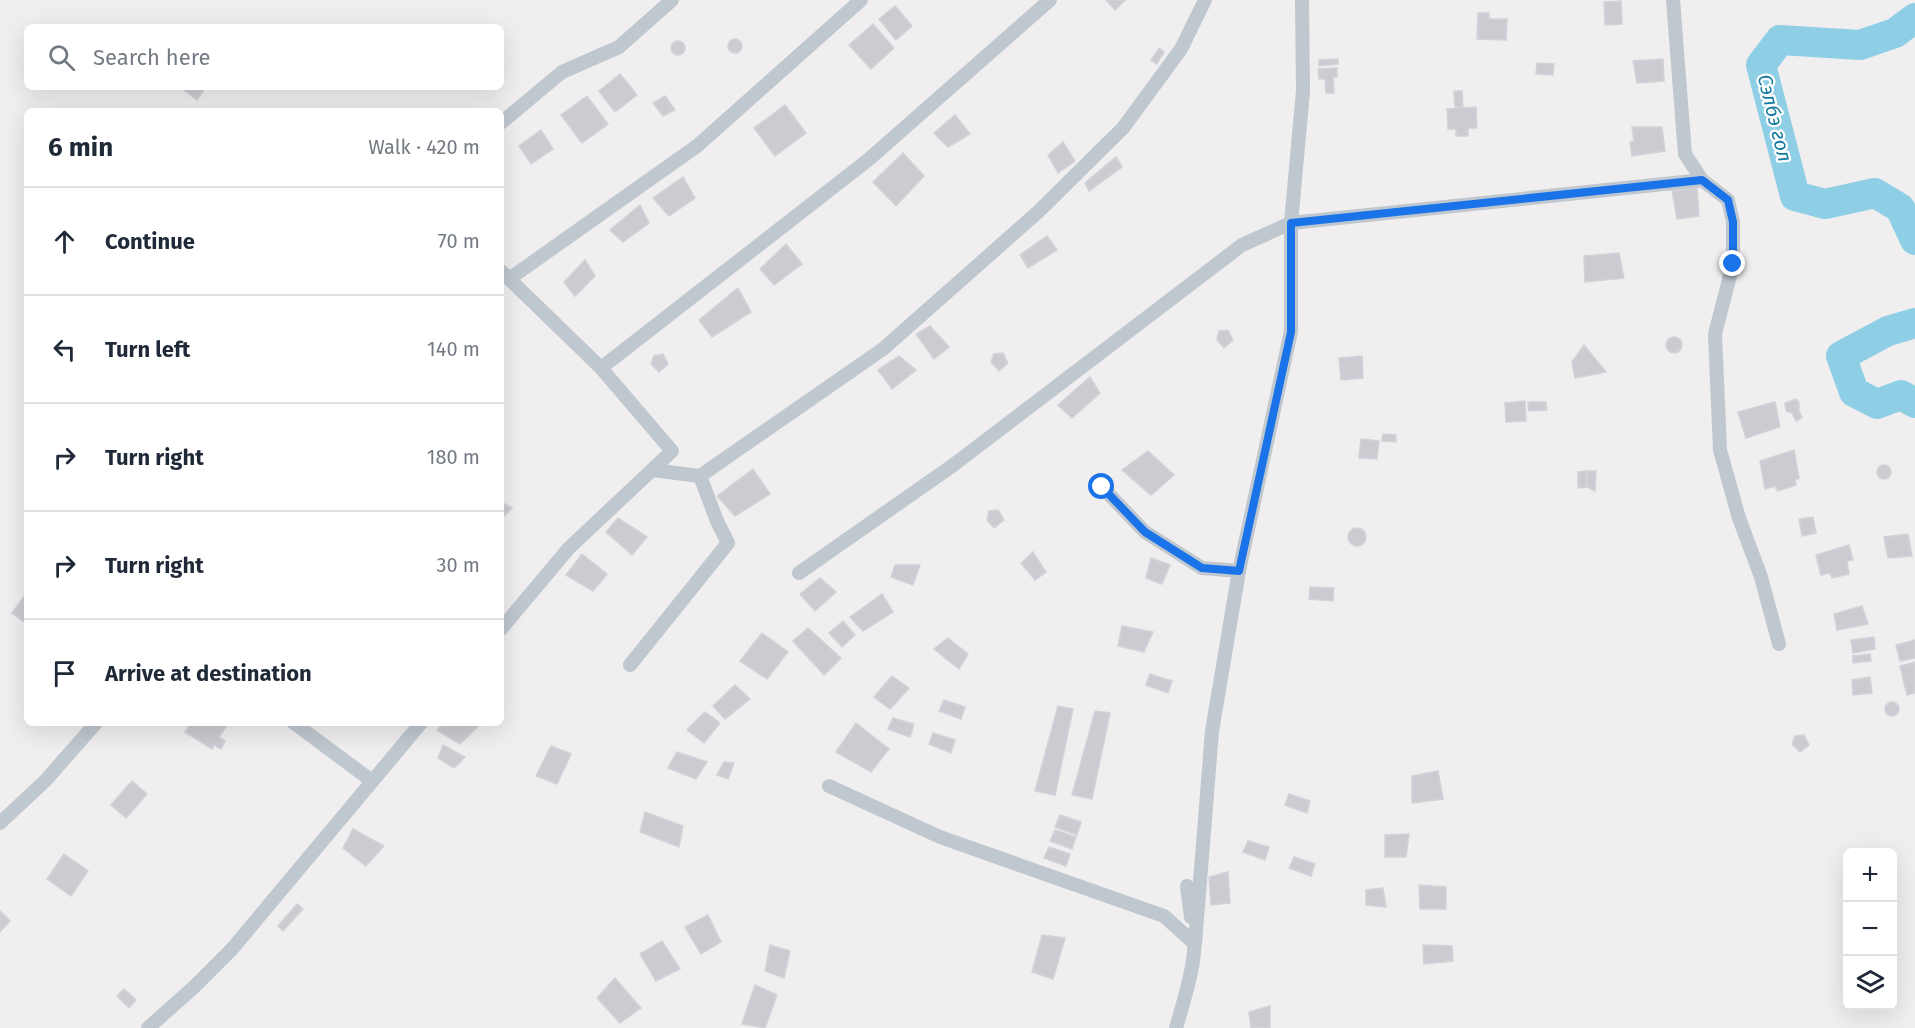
<!DOCTYPE html>
<html lang="en">
<head>
<meta charset="utf-8">
<style>
  :root { --surface:#fff; --page:#f2f2f3; --text:#1f2937; --muted:#747a83; --line:#e0e1e3 }
  body { margin:0; font-family:"Fira Sans",sans-serif; background:var(--page); color:var(--text) }
  .controls { position:absolute; right:18px; bottom:18px; display:grid; overflow:hidden; border-radius:9px; box-shadow:0 6px 24px #0002 }
  .controls button { width:54px; height:54px; display:grid; place-items:center; padding:0; border:0; border-bottom:2px solid var(--line); background:var(--surface); color:var(--text); font:30px sans-serif }
  .stop { position:absolute; width:18px; height:18px; margin:-14px; border:4px solid #1a73e8; border-radius:50%; background:#fff }
  .stop.end { background:#1a73e8; border-color:#fff; box-shadow:0 2px 6px #0008 }
  .list { margin:0; padding:0; list-style:none }
  h2 { display:flex; justify-content:space-between; align-items:center; height:78px; margin:0; padding:0 24px; font-size:26px }
  h2 small { font-size:20px; font-weight:400; color:var(--muted) }
  .list li { display:grid; grid-template-columns:39px 1fr auto; gap:18px; align-items:center; box-sizing:border-box; height:108px; padding:0 24px; border-top:2px solid var(--line) }
  .list b { display:block; font-size:22px; white-space:nowrap }
  .list em { font-size:20px; font-style:normal; color:var(--muted) }
  .icon { flex:none; width:33px; height:33px; fill:none; stroke:currentColor; stroke-width:2; stroke-linecap:round; stroke-linejoin:round }
  .map { position:relative; flex:none; width:1915px; height:1028px; overflow:hidden }
  .search { position:absolute; background:var(--surface); box-shadow:0 6px 24px #0002; left:24px; top:24px; width:480px; height:66px; display:flex; align-items:center; gap:15px; box-sizing:border-box; padding:0 21px; border-radius:9px; color:var(--muted); font-size:22px }
  .panel { position:absolute; background:var(--surface); box-shadow:0 6px 24px #0002; left:24px; top:108px; width:480px; height:618px; border-radius:9px }
  .map>svg:first-child { display:block }
  .lines { fill:none; stroke-linecap:round; stroke-linejoin:round }
  .river { stroke:#8ecfe6; stroke-width:30 }
  .building { fill:#cbccd2; stroke:#d2d3d9; stroke-width:1.5 }
  .street { stroke:#bfc7cf; stroke-width:14 }
  .route { stroke:#1a73e8; stroke-width:8 }
  .labels { text-anchor:middle; stroke-width:4.5; stroke-linejoin:round; paint-order:stroke }
  .water-label { font-size:20px; font-style:italic; fill:#157a9f; stroke:#fff }
</style>
</head>
<body>
<div class="map">
<svg width="1915" height="1028" viewBox="0 0 1915 1028">
  <rect width="100%" height="100%" fill="#f0eeee"/>
  <g class="lines">
    <g class="river">
      <polyline points="1915,18 1895,33 1860,45 1780,40 1761,65 1795,196 1825,204 1875,193 1900,208 1915,240"/>
      <polyline points="1915,323 1888,331 1841,356 1854,392 1877,404 1901,395 1915,403"/>
    </g>
  </g>
  <g class="building">
    <polygon points="1106,0 1125,0 1115,10"/>
    <polygon points="1621,1 1622,24 1605,25 1604,2"/>
    <polygon points="895,6 912,26 896,40 879,19"/>
    <polygon points="1478,13 1489,13 1489,19 1507,19 1506,40 1477,39"/>
    <polygon points="873,24 894,48 871,69 849,45"/>
    <circle cx="735" cy="46" r="7"/>
    <circle cx="678" cy="48" r="7"/>
    <polygon points="1159,48 1164,52 1157,64 1151,60"/>
    <polygon points="1338,59 1338,64 1319,66 1319,60"/>
    <polygon points="1663,59 1664,81 1637,83 1633,61"/>
    <polygon points="1537,63 1554,64 1553,75 1536,74"/>
    <polygon points="1337,68 1337,77 1333,77 1334,93 1326,93 1325,79 1319,79 1318,69"/>
    <polygon points="620,74 637,95 615,112 599,91"/>
    <polygon points="180,87 206,87 197,100"/>
    <polygon points="1454,91 1462,91 1463,107 1455,107"/>
    <polygon points="587,96 608,124 582,143 561,115"/>
    <polygon points="665,96 675,110 663,116 653,103"/>
    <polygon points="785,105 806,133 775,156 754,128"/>
    <polygon points="1476,107 1477,128 1468,128 1468,136 1456,136 1456,129 1448,129 1447,109"/>
    <polygon points="955,115 970,134 948,147 934,133"/>
    <polygon points="1632,127 1662,127 1665,151 1632,156 1630,142 1634,141"/>
    <polygon points="541,130 553,149 531,164 519,146"/>
    <polygon points="1063,142 1075,161 1058,173 1048,155"/>
    <polygon points="903,153 924,176 896,206 873,182"/>
    <polygon points="1116,157 1122,167 1089,191 1085,183"/>
    <polygon points="683,177 695,198 669,216 653,198"/>
    <polygon points="1697,188 1699,216 1677,219 1672,191"/>
    <polygon points="640,205 649,223 623,242 610,230"/>
    <polygon points="1047,236 1057,250 1028,268 1020,255"/>
    <polygon points="786,244 802,264 774,285 760,269"/>
    <polygon points="1619,253 1624,278 1585,282 1584,256"/>
    <polygon points="585,260 595,276 575,296 564,282"/>
    <polygon points="738,288 751,312 712,337 699,320"/>
    <polygon points="930,326 949,347 934,359 916,334"/>
    <polygon points="1228,330 1233,340 1224,348 1217,340 1219,331"/>
    <circle cx="1674" cy="345" r="8"/>
    <polygon points="1584,345 1606,372 1575,378 1572,362"/>
    <polygon points="1003,353 1008,363 999,371 991,362 994,354"/>
    <polygon points="663,354 668,364 659,372 651,364 654,356"/>
    <polygon points="899,356 916,370 892,389 878,370"/>
    <polygon points="1362,356 1363,378 1341,380 1339,358"/>
    <polygon points="1090,377 1100,393 1072,418 1058,405"/>
    <polygon points="1796,399 1799,402 1799,411 1802,418 1796,421 1792,413 1786,411 1785,403"/>
    <polygon points="1525,401 1526,421 1506,422 1505,403"/>
    <polygon points="1528,402 1546,402 1547,410 1529,411"/>
    <polygon points="1775,402 1780,427 1746,438 1738,412"/>
    <polygon points="1383,434 1396,435 1396,442 1382,441"/>
    <polygon points="1361,439 1379,441 1377,459 1359,458"/>
    <polygon points="1794,450 1799,478 1795,480 1796,485 1778,491 1775,486 1765,489 1760,461"/>
    <polygon points="1148,451 1174,475 1151,495 1122,470"/>
    <circle cx="1884" cy="472" r="7"/>
    <polygon points="753,469 770,494 735,516 717,496"/>
    <polygon points="1587,471 1587,487 1578,488 1578,472"/>
    <polygon points="1587,471 1596,471 1595,491 1587,487"/>
    <polygon points="501,502 512,508 501,519"/>
    <polygon points="998,510 1004,520 994,528 987,520 989,511"/>
    <polygon points="1813,517 1816,533 1802,536 1799,519"/>
    <polygon points="618,518 647,537 632,555 606,532"/>
    <circle cx="1357" cy="537" r="9"/>
    <polygon points="1908,534 1912,556 1888,558 1884,537"/>
    <polygon points="1849,545 1853,560 1847,561 1849,574 1832,578 1830,573 1821,575 1816,555"/>
    <polygon points="1033,552 1046,572 1035,580 1021,563"/>
    <polygon points="582,554 607,574 593,591 566,575"/>
    <polygon points="1151,558 1170,565 1162,584 1146,578"/>
    <polygon points="895,565 920,565 913,585 891,577"/>
    <polygon points="820,578 836,592 815,611 800,594"/>
    <polygon points="1310,587 1334,588 1333,601 1309,599"/>
    <polygon points="27,592 27,624 12,613"/>
    <polygon points="882,594 893,612 863,631 850,617"/>
    <polygon points="1862,606 1868,624 1837,630 1834,614"/>
    <polygon points="843,621 855,635 842,647 829,633"/>
    <polygon points="1122,626 1153,632 1144,652 1118,646"/>
    <polygon points="808,628 841,658 824,675 793,641"/>
    <polygon points="762,633 788,652 767,679 740,661"/>
    <polygon points="1874,637 1875,649 1853,653 1851,640"/>
    <polygon points="948,638 968,654 959,669 934,649"/>
    <polygon points="1915,640 1915,658 1900,661 1896,645"/>
    <polygon points="1870,654 1871,661 1853,663 1853,656"/>
    <polygon points="1915,662 1915,693 1907,695 1900,666"/>
    <polygon points="1150,674 1172,681 1168,693 1146,685"/>
    <polygon points="892,676 909,688 890,709 874,697"/>
    <polygon points="1870,677 1872,693 1853,695 1852,680"/>
    <polygon points="735,685 750,699 725,719 713,706"/>
    <polygon points="944,700 965,707 961,719 939,711"/>
    <circle cx="1892" cy="709" r="7"/>
    <polygon points="1058,706 1073,709 1055,795 1035,791"/>
    <polygon points="1095,711 1110,713 1092,799 1072,795"/>
    <polygon points="705,712 720,723 704,743 687,730"/>
    <polygon points="893,718 914,724 910,737 888,729"/>
    <polygon points="191,723 228,724 219,737 225,741 221,749 214,745 212,749 185,732"/>
    <polygon points="443,723 477,723 479,725 460,744 437,730"/>
    <polygon points="856,723 889,749 871,772 836,752"/>
    <polygon points="933,733 955,740 951,753 929,744"/>
    <polygon points="1804,735 1809,745 1800,752 1792,744 1795,736"/>
    <polygon points="443,745 465,757 454,768 438,758"/>
    <polygon points="551,746 571,754 557,784 536,776"/>
    <polygon points="677,752 707,762 696,779 668,768"/>
    <polygon points="724,762 734,763 728,779 717,775"/>
    <polygon points="1438,771 1443,799 1412,803 1412,776"/>
    <polygon points="132,781 147,794 126,818 111,805"/>
    <polygon points="1289,794 1310,801 1307,813 1285,805"/>
    <polygon points="645,812 683,826 679,847 640,832"/>
    <polygon points="1060,815 1081,822 1077,835 1055,827"/>
    <polygon points="353,829 384,846 366,866 343,848"/>
    <polygon points="1055,830 1076,837 1072,849 1050,841"/>
    <polygon points="1409,834 1406,857 1385,857 1385,835"/>
    <polygon points="1248,841 1269,847 1265,860 1243,852"/>
    <polygon points="1049,847 1070,854 1066,866 1044,858"/>
    <polygon points="64,854 88,871 71,896 47,879"/>
    <polygon points="1294,857 1315,864 1311,876 1289,868"/>
    <polygon points="1228,872 1230,903 1211,905 1209,877"/>
    <polygon points="1419,885 1446,887 1446,909 1420,909"/>
    <polygon points="1383,888 1386,907 1366,905 1366,890"/>
    <polygon points="297,904 303,909 283,931 278,926"/>
    <polygon points="0,911 10,921 0,932"/>
    <polygon points="708,915 721,942 701,954 685,927"/>
    <polygon points="1042,935 1065,938 1053,979 1032,972"/>
    <polygon points="662,941 680,969 656,981 640,954"/>
    <polygon points="770,945 790,951 784,978 765,971"/>
    <polygon points="1423,945 1452,946 1453,961 1424,964"/>
    <polygon points="615,978 641,1008 620,1023 597,998"/>
    <polygon points="755,985 777,995 765,1028 742,1024"/>
    <polygon points="124,989 136,1000 129,1008 117,996"/>
    <polygon points="1270,1006 1270,1028 1251,1028 1249,1012"/>
  </g>
  <g class="lines">
    <g class="street">
      <polyline points="501,123 562,72 619,47 672,0"/>
      <polyline points="1702,180 1728,200 1733,222 1733,264 1715,334 1720,450 1739,518 1761,577 1779,644"/>
      <polyline points="501,271 601,368 868,160 1050,0"/>
      <polyline points="509,279 697,146 861,0"/>
      <polyline points="601,368 672,451 652,470"/>
      <polyline points="1102,487 1145,532 1202,568 1239,571"/>
      <polyline points="799,573 952,466 1242,245 1291,223 1702,180 1685,154 1673,0"/>
      <polyline points="501,629 569,548 652,470 700,476 883,349 1038,212 1123,128 1181,49 1205,0"/>
      <polyline points="630,665 728,543 717,521 700,476"/>
      <polyline points="294,723 372,781"/>
      <polyline points="829,786 940,837 1164,916 1195,944 1212,731 1239,571 1291,331 1291,223 1303,91 1302,0"/>
      <polyline points="0,823 45,781 96,723"/>
      <polyline points="1187,886 1191,917"/>
      <polyline points="148,1028 194,987 232,949 421,723"/>
      <path d="M 1176,1028 C 1183,1003 1197,961 1194,936"/>
    </g>
  </g>
  <g class="lines">
    <polyline class="route" points="1102,487 1145,532 1202,568 1239,571 1291,332 1291,223 1702,180 1728,200 1733,222 1733,264"/>
  </g>
  <g class="labels">
    <g class="water-label">
      <text transform="translate(1775 118) rotate(76)" y="7">Сэлбэ гол</text>
    </g>
  </g>
</svg>
<div class="controls">
<button>+</button>
<button>−</button>
<button><svg class="icon" aria-label="layers" viewBox="0 0 24 24"><path d="M12 4l9 5-9 5-9-5zM3 14l9 5 9-5"/></svg></button>
</div>
<div class="stop" style="left:1102px;top:487px"></div>
<div class="stop end" style="left:1733px;top:264px"></div>
<div class="search"><svg class="icon" aria-label="search" viewBox="0 0 24 24"><circle cx="10" cy="10" r="6"/><path d="M15 15l6 6"/></svg>Search here</div>
<section class="panel">
<h2>6 min<small>Walk · 420 m</small></h2>
<ul class="list">
<li><svg class="icon" aria-label="ahead" viewBox="0 0 24 24"><path d="M12 20V5M6 11l6-6 6 6"/></svg><div><b>Continue</b></div><em>70 m</em></li>
<li><svg class="icon" aria-label="left" viewBox="0 0 24 24"><path d="M17 20v-9H6M10 6l-5 5 5 5"/></svg><div><b>Turn left</b></div><em>140 m</em></li>
<li><svg class="icon" aria-label="right" viewBox="0 0 24 24"><path d="M7 20v-9h11M14 6l5 5-5 5"/></svg><div><b>Turn right</b></div><em>180 m</em></li>
<li><svg class="icon" aria-label="right" viewBox="0 0 24 24"><path d="M7 20v-9h11M14 6l5 5-5 5"/></svg><div><b>Turn right</b></div><em>30 m</em></li>
<li><svg class="icon" aria-label="arrive" viewBox="0 0 24 24"><path d="M6 21V4h12l-3 4 3 4H6"/></svg><div><b>Arrive at destination</b></div></li>
</ul>
</section>
</div>
</body>
</html>
